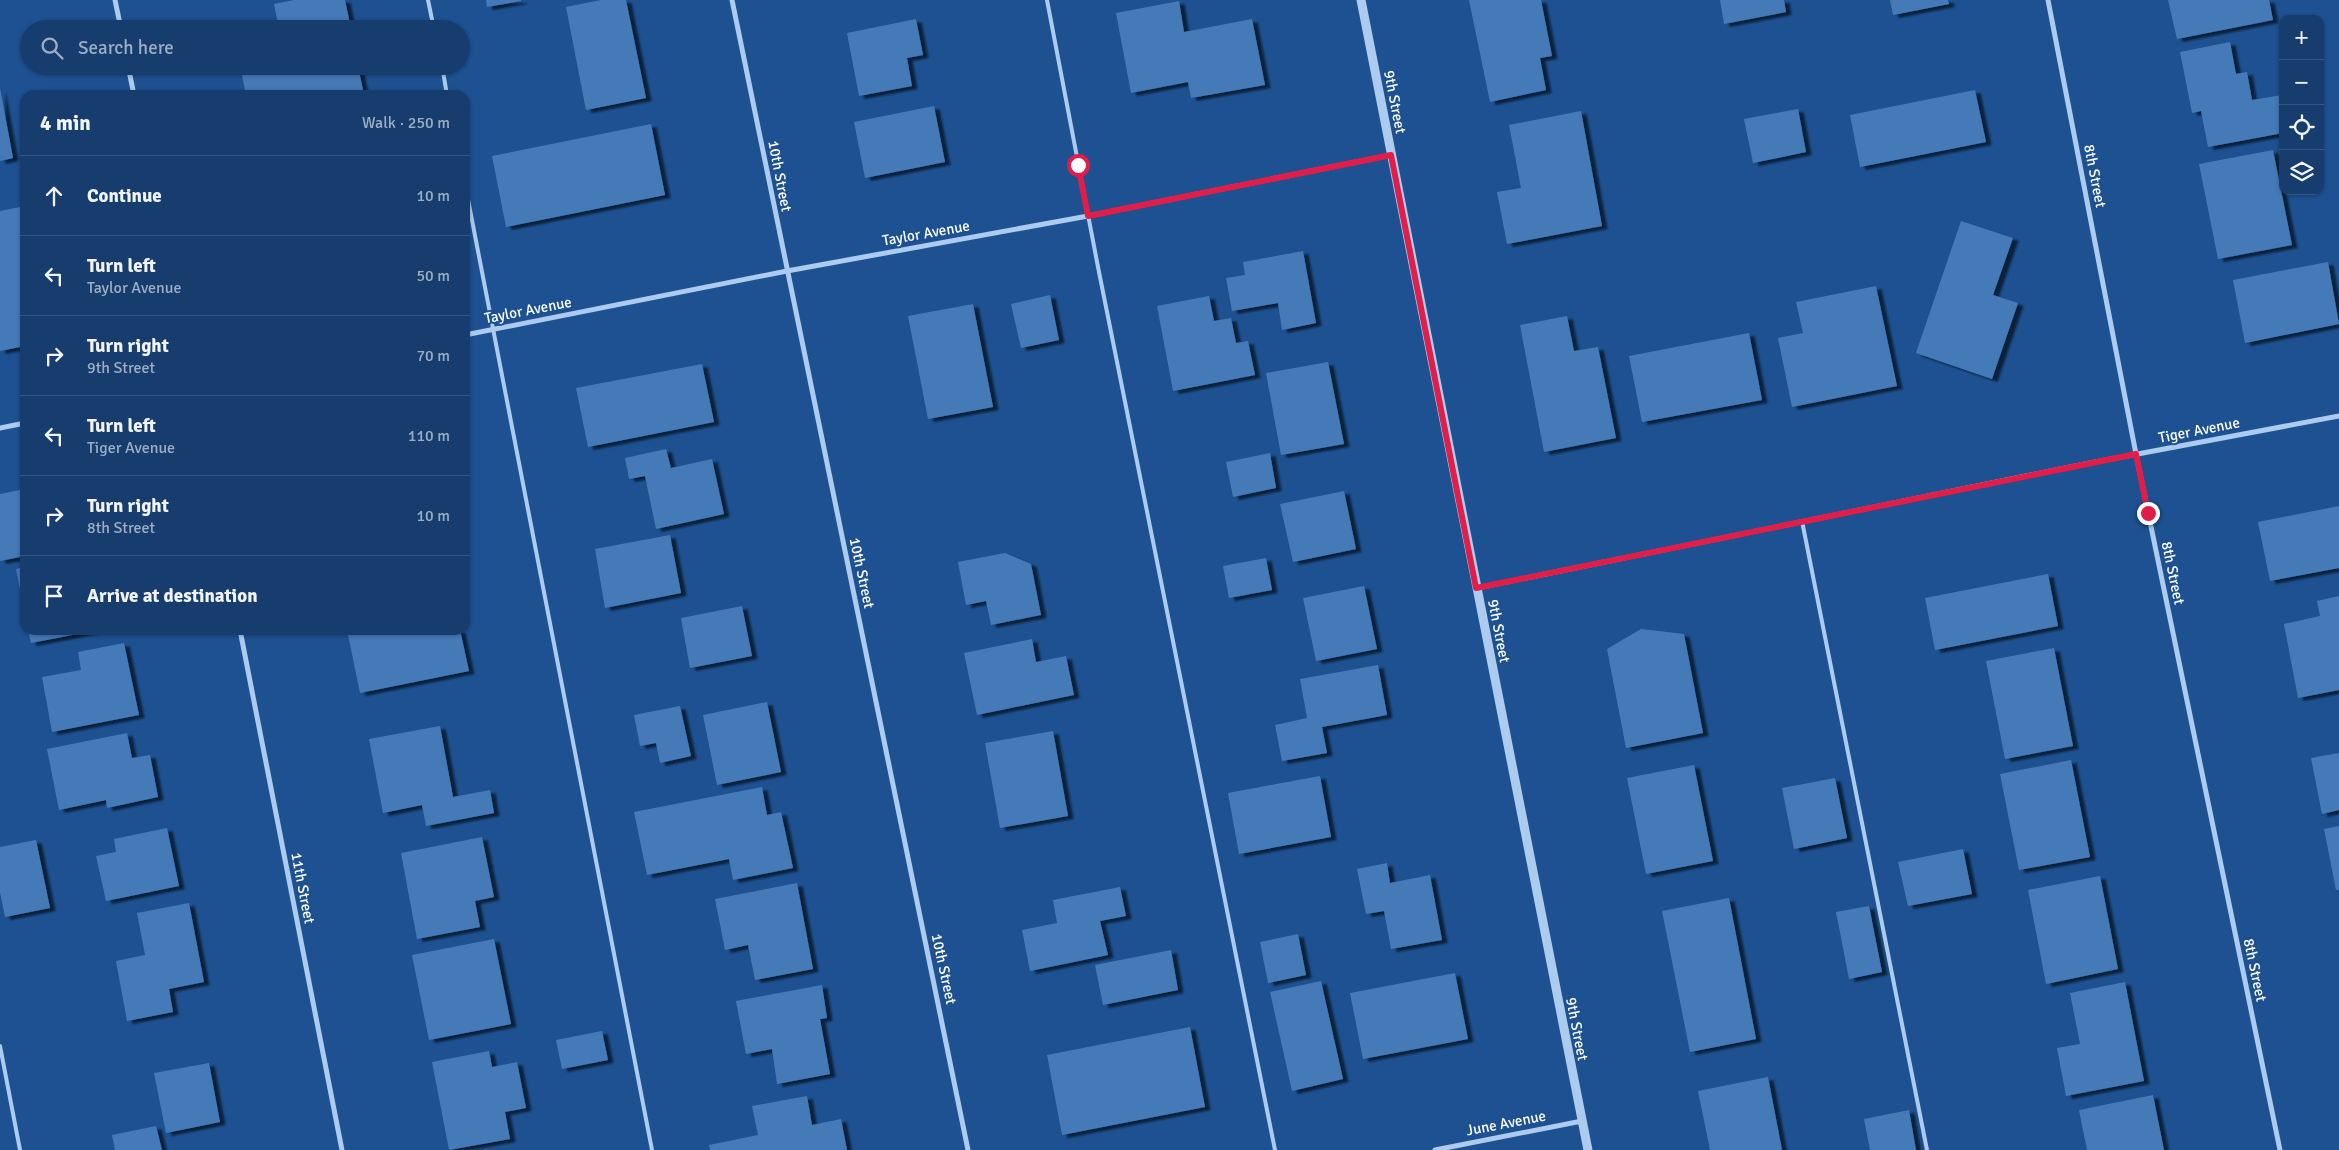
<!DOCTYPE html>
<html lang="en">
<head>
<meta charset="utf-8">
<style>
  :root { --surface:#163d6d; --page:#1f4472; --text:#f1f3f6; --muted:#9eaec2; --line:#355680 }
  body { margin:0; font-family:Signika,sans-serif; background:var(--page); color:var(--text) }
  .controls { position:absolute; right:15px; top:15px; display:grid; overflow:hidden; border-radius:10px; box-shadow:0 1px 4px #0004 }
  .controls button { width:45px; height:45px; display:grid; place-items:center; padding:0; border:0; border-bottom:1px solid var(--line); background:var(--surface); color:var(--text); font:25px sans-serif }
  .stop { position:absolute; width:15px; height:15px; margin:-11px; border:4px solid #e11d48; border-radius:50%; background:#fff }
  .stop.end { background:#e11d48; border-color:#fff; box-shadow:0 1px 5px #0008 }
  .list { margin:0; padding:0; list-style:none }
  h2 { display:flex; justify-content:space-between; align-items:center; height:65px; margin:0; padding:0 20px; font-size:21px }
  h2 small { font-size:16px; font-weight:400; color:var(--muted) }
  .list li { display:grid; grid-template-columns:32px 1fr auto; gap:15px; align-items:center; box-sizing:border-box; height:80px; padding:0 20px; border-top:1px solid var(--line) }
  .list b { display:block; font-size:19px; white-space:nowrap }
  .list p { margin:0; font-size:16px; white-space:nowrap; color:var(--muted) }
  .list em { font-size:16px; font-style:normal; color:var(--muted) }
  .icon { flex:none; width:28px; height:28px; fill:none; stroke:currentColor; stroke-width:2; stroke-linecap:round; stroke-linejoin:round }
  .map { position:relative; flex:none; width:2339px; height:1150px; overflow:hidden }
  .search { position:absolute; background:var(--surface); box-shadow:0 1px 4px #0004; left:20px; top:20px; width:450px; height:55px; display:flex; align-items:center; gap:12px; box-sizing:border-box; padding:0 18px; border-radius:28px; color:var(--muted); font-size:19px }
  .panel { position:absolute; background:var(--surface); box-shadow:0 1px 4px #0004; left:20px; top:90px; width:450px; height:545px; border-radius:15px }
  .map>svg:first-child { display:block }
  .building { fill:#457ab8; filter:url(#shadow) }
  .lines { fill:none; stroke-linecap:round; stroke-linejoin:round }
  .service { stroke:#accbee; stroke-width:4 }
  .minor { stroke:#accbee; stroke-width:5 }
  .tertiary { stroke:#accbee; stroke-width:9 }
  .route { stroke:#e11d48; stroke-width:6 }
  .labels { text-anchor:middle; stroke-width:4; stroke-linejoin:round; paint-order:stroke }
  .street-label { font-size:15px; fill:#fff; stroke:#1d5191 }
</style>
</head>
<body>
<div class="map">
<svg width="2339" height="1150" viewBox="0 0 2339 1150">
  <defs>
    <filter id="shadow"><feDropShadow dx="5.5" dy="3" stdDeviation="1" flood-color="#0009"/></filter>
  </defs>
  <rect width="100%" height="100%" fill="#1d5191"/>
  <g class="building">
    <polygon points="294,0 345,0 351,29 279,29 274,4"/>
    <polygon points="486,0 521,0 521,1 487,7"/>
    <polygon points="601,0 626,0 646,98 586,110 566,7"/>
    <polygon points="1469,0 1541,0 1552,56 1540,58 1546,90 1490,102"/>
    <polygon points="1720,0 1784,0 1786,12 1724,24"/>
    <polygon points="1890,0 1948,0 1949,4 1893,15"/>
    <polygon points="2168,0 2269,0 2273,20 2177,39"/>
    <polygon points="1179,1 1184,32 1252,19 1265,85 1191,98 1188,82 1131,93 1116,13"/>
    <polygon points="916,19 923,55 907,58 912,86 859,96 847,33"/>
    <polygon points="2230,42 2236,74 2247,72 2252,100 2282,95 2283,133 2208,147 2201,111 2192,113 2180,52"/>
    <polygon points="282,66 358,66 364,95 246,95 242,75"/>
    <polygon points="0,88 13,158 0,161"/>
    <polygon points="1975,90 1986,142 1860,167 1850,115"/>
    <polygon points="934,106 945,162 865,178 854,122"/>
    <polygon points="1798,109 1806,152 1753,163 1744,119"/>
    <polygon points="1581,111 1602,226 1507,244 1497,192 1521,188 1509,125"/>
    <polygon points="651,124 665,195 506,227 492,156"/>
    <polygon points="2273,150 2292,245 2218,259 2199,164"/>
    <polygon points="25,206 25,346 0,351 0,211"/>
    <polygon points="1961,221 2013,238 1993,295 2018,303 1992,379 1916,353"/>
    <polygon points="1303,251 1316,323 1282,330 1278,303 1232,311 1226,278 1245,275 1243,262"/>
    <polygon points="2328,262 2339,324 2245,343 2233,280"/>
    <polygon points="1876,286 1897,386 1792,407 1778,338 1803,333 1796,302"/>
    <polygon points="1050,295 1059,340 1021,348 1011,304"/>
    <polygon points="1209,296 1214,321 1231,318 1236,343 1248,341 1255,375 1173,391 1157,306"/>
    <polygon points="973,304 993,407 928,419 908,316"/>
    <polygon points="1567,316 1574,351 1598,347 1616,438 1544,452 1520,325"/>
    <polygon points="1749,333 1762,400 1642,422 1629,356"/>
    <polygon points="1328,362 1344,444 1281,455 1266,373"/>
    <polygon points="702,364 714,422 588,447 576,388"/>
    <polygon points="666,449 671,468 712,459 724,514 656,529 645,476 629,479 625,458"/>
    <polygon points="1270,453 1276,488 1233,497 1226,462"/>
    <polygon points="25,489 25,556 0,561 0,494"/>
    <polygon points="1344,491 1356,549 1293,562 1280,504"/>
    <polygon points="2339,506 2339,568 2270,581 2258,522"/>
    <polygon points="670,535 681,593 605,608 595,549"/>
    <polygon points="1005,553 1031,564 1041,615 991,625 986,601 966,605 958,562"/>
    <polygon points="1266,558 1272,590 1229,598 1223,566"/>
    <polygon points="25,567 25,609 24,609 16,569"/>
    <polygon points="2048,574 2058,626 1935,650 1925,598"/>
    <polygon points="1364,586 1377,649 1316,661 1303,598"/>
    <polygon points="2339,596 2339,690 2298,698 2284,624 2320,616 2317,601"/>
    <polygon points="742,606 752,656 690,668 681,618"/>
    <polygon points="1641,629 1684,634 1703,733 1626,748 1607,649"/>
    <polygon points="28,630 93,630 93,631 31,643"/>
    <polygon points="347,630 460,630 469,671 360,693"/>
    <polygon points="1032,639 1036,662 1066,656 1074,695 977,715 964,653"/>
    <polygon points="124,643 139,715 52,732 42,677 81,670 78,652"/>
    <polygon points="2054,648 2073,746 2005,759 1986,661"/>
    <polygon points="1378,665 1387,715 1322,727 1327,753 1282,761 1275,725 1307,718 1300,679"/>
    <polygon points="767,702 781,772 717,785 703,715"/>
    <polygon points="680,706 691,756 660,763 656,743 640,746 634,715"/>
    <polygon points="440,726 453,797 490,790 494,813 426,826 422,805 383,813 369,739"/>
    <polygon points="1053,731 1068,816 1000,828 985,743"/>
    <polygon points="127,733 132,758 150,755 158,797 107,808 106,800 59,810 47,749"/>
    <polygon points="2339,753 2339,810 2322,814 2311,758"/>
    <polygon points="2071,760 2090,857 2019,870 2000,774"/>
    <polygon points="1694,765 1713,861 1646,874 1627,778"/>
    <polygon points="1320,776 1331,837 1239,854 1228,793"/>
    <polygon points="1835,778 1847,838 1794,849 1782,788"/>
    <polygon points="762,787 767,815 781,812 793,868 733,880 729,859 647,875 634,812"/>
    <polygon points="2339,826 2339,890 2336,890 2324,829"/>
    <polygon points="167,828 179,886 106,901 96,856 116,852 114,839"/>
    <polygon points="482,837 494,897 475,901 480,927 417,939 401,853"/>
    <polygon points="36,840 50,908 5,917 0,892 0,847"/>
    <polygon points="1963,849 1972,894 1908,906 1898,862"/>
    <polygon points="1387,863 1390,883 1430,875 1442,940 1391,949 1384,911 1366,914 1357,869"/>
    <polygon points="2100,876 2118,969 2046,984 2028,890"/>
    <polygon points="797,883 813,969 755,980 748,945 725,950 715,899"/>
    <polygon points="1120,887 1126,916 1100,921 1108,955 1030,971 1022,930 1057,923 1053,900"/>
    <polygon points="1729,898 1756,1039 1690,1052 1662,911"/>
    <polygon points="189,903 204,982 169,989 173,1012 127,1021 116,961 145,955 137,913"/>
    <polygon points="1869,906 1882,972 1849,979 1836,912"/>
    <polygon points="1298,934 1306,975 1268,983 1260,942"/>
    <polygon points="494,939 511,1024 429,1040 412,955"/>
    <polygon points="1171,950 1178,990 1103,1005 1095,965"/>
    <polygon points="1455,973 1468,1039 1363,1059 1350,993"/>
    <polygon points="1321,981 1343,1079 1292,1091 1270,992"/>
    <polygon points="2125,982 2144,1081 2066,1096 2057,1048 2080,1044 2070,993"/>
    <polygon points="822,985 827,1018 820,1019 830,1074 777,1084 772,1049 746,1054 736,1001"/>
    <polygon points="1190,1027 1205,1107 1062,1135 1047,1055"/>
    <polygon points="602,1031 608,1060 562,1069 556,1040"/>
    <polygon points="489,1051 492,1067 517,1062 526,1108 505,1112 510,1139 449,1150 432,1062"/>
    <polygon points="209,1063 220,1122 166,1133 154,1073"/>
    <polygon points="1768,1077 1782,1150 1710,1150 1698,1091"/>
    <polygon points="2153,1095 2164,1150 2087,1150 2079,1110"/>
    <polygon points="807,1096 812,1125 841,1119 847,1150 710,1150 709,1145 758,1135 752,1106"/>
    <polygon points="1909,1110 1916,1150 1870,1150 1864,1119"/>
    <polygon points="156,1126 162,1150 115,1150 112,1135"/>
  </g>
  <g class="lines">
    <g class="service">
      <polyline points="428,0 434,29"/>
      <polyline points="1047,0 1098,267 1275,1150"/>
      <polyline points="442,66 447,95"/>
      <polyline points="465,184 652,1150"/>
      <polyline points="1802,521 1927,1150"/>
      <polyline points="0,1046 20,1150"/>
    </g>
    <g class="minor">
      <polyline points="115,0 121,29"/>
      <polyline points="732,0 968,1150"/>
      <polyline points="2048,0 2136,454 2280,1150"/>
      <polyline points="128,66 134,95"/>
      <polyline points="465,335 787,271 1088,216 1391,155"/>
      <polyline points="0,428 25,423"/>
      <polyline points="1477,588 2090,463 2339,416"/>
      <polyline points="240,630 342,1150"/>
      <polyline points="1435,1150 1582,1121"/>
    </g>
    <polyline class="tertiary" points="1361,0 1588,1150"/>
  </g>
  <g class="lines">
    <polyline class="route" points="1078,165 1088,216 1391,155 1476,588 2136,454 2148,513"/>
  </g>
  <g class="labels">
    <g class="street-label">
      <text transform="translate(1395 102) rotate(79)" y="5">9th Street</text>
      <text transform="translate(780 176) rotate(79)" y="5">10th Street</text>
      <text transform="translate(2095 176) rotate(79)" y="5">8th Street</text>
      <text transform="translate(926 233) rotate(-10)" y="5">Taylor Avenue</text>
      <text transform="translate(528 310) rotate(-11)" y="5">Taylor Avenue</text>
      <text transform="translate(2199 430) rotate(-11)" y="5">Tiger Avenue</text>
      <text transform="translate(862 573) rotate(78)" y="5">10th Street</text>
      <text transform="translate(2173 573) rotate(78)" y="5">8th Street</text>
      <text transform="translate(1499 631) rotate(79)" y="5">9th Street</text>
      <text transform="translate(303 888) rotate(79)" y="5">11th Street</text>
      <text transform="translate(944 969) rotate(78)" y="5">10th Street</text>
      <text transform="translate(2255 970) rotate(78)" y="5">8th Street</text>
      <text transform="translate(1577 1029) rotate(79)" y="5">9th Street</text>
      <text transform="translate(1506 1123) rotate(-11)" y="5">June Avenue</text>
    </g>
  </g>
</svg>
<div class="controls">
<button>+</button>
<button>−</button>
<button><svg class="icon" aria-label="locate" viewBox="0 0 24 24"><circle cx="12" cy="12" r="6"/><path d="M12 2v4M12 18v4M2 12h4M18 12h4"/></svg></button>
<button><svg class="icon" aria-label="layers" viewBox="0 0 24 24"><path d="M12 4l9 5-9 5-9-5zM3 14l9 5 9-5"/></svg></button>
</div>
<div class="stop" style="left:1078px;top:165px"></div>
<div class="stop end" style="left:2148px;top:513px"></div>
<div class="search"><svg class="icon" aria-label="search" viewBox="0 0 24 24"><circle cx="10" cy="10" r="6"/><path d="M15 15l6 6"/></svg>Search here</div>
<section class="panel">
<h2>4 min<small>Walk · 250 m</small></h2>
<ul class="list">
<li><svg class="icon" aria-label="ahead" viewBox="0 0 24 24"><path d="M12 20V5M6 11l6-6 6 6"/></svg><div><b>Continue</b></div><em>10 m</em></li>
<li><svg class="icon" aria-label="left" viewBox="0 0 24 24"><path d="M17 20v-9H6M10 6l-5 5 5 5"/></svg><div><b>Turn left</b><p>Taylor Avenue</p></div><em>50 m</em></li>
<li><svg class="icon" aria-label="right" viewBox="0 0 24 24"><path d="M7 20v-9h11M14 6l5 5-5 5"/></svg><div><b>Turn right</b><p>9th Street</p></div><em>70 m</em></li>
<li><svg class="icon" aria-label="left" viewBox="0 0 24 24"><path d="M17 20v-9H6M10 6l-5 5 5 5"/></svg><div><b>Turn left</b><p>Tiger Avenue</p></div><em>110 m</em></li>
<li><svg class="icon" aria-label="right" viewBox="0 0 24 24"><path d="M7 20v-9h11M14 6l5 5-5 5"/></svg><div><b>Turn right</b><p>8th Street</p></div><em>10 m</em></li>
<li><svg class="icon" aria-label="arrive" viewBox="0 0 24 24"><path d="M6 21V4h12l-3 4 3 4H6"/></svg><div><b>Arrive at destination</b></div></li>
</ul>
</section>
</div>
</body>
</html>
